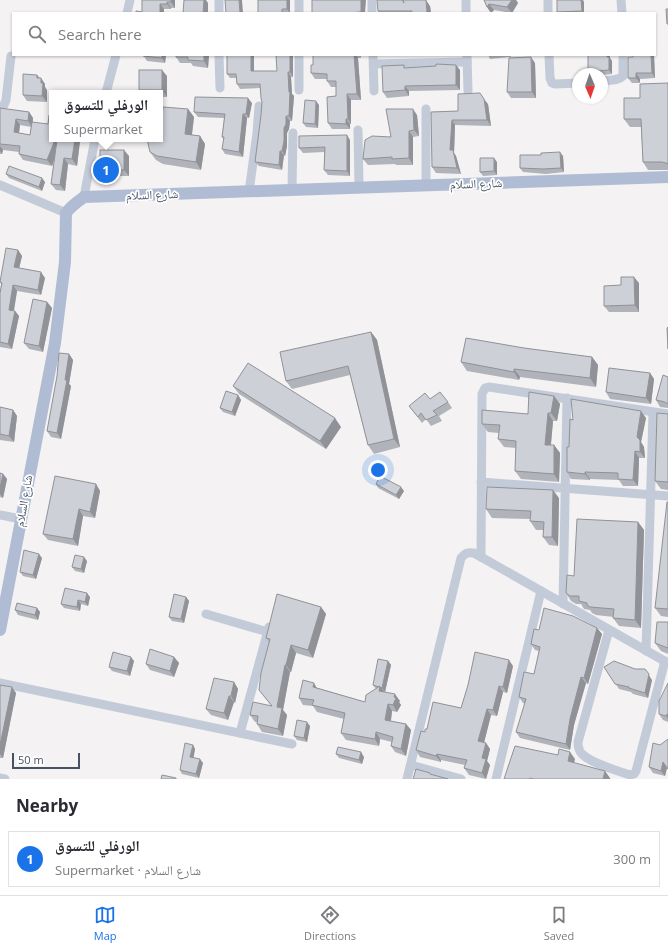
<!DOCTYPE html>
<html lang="en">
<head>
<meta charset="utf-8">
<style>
  :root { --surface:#fff; --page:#f2f2f3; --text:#2b2b33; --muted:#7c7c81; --line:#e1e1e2; --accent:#1a73e8 }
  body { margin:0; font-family:"Open Sans","Noto Naskh Arabic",sans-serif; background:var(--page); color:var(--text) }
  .compass { position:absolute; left:572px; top:68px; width:36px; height:36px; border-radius:50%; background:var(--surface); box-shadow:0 1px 3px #0004; rotate:178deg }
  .scale { position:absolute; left:12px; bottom:10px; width:68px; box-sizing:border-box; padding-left:4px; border:2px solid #475162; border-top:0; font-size:11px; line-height:14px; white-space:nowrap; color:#475162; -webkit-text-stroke:3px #fff; paint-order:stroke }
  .you { position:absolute; left:378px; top:470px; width:14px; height:14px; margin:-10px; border:3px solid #fff; border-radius:50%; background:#1a73e8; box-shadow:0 0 0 6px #1a73e833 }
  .badge { display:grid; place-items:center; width:26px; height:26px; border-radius:50%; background:var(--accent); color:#fff; font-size:13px; font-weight:700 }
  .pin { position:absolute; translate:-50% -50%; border:2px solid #fff; box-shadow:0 1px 4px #0006 }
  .popup { position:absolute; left:49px; top:90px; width:114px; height:52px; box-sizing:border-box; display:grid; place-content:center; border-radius:0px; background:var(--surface); filter:drop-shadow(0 1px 3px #0005); font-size:13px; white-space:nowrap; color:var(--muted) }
  .popup b { font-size:15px; color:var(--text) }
  .popup::after { content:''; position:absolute; left:50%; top:100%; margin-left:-8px; border:8px solid transparent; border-top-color:var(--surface) }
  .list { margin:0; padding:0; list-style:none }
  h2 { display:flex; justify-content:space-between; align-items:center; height:52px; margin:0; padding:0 16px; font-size:17px }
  h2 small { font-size:13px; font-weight:400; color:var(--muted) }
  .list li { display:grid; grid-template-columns:26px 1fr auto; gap:12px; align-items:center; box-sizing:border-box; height:56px; margin:0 8px 8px; padding:0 8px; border:1px solid var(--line); border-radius:0px }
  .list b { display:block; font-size:15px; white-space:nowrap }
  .list p { margin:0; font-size:13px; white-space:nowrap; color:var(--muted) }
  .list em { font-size:13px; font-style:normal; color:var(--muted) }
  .icon { flex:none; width:22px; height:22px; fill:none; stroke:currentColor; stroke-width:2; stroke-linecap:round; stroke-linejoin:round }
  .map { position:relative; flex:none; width:668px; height:779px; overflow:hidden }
  .search { position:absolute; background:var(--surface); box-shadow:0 1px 3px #0004; left:12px; right:12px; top:12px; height:44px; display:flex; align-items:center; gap:10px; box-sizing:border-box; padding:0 14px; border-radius:0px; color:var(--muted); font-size:15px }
  .sheet { height:116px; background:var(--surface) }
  nav { display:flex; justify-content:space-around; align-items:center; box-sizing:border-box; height:56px; border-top:1px solid var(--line); background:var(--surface); font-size:11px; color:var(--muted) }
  nav a { display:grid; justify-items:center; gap:2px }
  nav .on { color:var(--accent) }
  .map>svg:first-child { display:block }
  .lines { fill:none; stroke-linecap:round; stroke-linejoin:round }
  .minor { stroke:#c4cbd8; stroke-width:9 }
  .major { stroke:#afbcd3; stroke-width:12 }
  .wall { fill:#b1b3ba; fill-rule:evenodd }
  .shaded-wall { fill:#909297 }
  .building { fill:#ced0d8; stroke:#909297 }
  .labels { text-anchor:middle; stroke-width:3.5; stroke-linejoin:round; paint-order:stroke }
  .street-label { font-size:12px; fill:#475162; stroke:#fff }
</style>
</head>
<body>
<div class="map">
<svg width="668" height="779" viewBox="0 0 668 779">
  <rect width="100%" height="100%" fill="#f4f2f2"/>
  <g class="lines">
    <g class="minor">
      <polyline points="219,0 219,13"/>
      <polyline points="372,0 372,13"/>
      <polyline points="466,0 466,13"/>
      <polyline points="548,0 548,13"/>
      <polyline points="621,0 622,13"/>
      <polyline points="127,13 130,0"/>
      <polyline points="299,13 299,0"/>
      <polyline points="219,55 220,88"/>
      <polyline points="299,55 299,90"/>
      <polyline points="373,55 374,91"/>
      <polyline points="467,55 468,91"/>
      <polyline points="549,55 550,78 552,83 555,84 578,83"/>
      <polyline points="374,64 467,62"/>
      <path d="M 602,81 C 609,80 618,81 623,76 L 623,55"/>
      <polyline points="106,93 116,55"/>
      <polyline points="0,107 4,105 6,100 11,56"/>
      <polyline points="426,109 426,186"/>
      <polyline points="358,130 359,188"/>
      <polyline points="0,185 66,213"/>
      <polyline points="292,190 293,133"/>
      <polyline points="249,192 257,133 259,106"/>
      <polyline points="84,197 95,139"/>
      <polyline points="481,482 668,496"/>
      <polyline points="0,515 21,519"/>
      <polyline points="481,557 482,394 485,388 489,387 668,414"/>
      <polyline points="563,604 567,398"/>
      <polyline points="206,614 268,632"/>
      <path d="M 609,630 L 578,742 C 578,746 579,751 582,754 C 592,764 616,770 630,775 L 634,774 L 636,771 L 665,661"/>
      <polyline points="646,651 653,412"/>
      <polyline points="0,683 292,744"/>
      <polyline points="240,733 269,627"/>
      <polyline points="411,765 461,779"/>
      <polyline points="0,778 5,779"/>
      <path d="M 407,779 L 461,558 C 465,553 468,552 474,553 L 668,663"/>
      <polyline points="496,779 541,591"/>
    </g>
    <path class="major" d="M 0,630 L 55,343 L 65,262 L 66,213 C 71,206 77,202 84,197 L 668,177"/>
  </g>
  <g class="wall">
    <polygon points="142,0 175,0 175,8 171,8 171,9 164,9 142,12"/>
    <rect x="258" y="0" width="32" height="13"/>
    <polygon points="484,0 516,0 518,3 512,13 494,10 491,13 487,7"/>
    <polygon points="584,2 584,13 558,13 557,12"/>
    <polygon points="404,3 430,6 431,13 379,13 378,11"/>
    <polygon points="143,55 166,55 165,63 147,61"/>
    <polygon points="209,55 208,68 193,66 191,63 180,63 176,57"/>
    <polygon points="276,55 293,55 293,77 291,77 292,94 294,96 292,121 290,121 289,129 287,133 287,146 285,156 284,155 282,170 259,166 255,162 261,115 262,102 260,88 240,89 237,84 236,78 230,78 227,74 254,71 277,71"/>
    <polygon points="313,55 361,55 361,58 358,58 361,100 351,100 351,124 350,124 350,129 332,129 328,123 336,96 336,87 331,87 327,81 327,79 315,79 311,73 313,65"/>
    <polygon points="488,55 511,55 511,57 490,59"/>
    <polygon points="588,55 610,55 610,58 612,61 612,74 602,75 602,74 588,74"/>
    <polygon points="654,55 655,78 640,79 640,83 632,83 628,78 633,57"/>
    <polygon points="535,63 536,98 511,98 507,92"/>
    <polygon points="406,68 460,70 460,90 409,91 409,96 387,98 383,92"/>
    <polygon points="37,75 45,84 45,87 47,90 47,102 27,101 23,95"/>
    <polygon points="167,76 167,97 160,97 160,93 141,93 139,90"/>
    <polygon points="668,83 668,170 648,170 643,162 641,127 630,127 624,119 640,98"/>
    <polygon points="252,103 249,118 247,118 243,157 225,154 222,149 224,140 222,137 224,118 198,117 194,112"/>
    <polygon points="488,104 491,126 455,125 454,153 456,156 461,174 436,173 432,167 431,112 458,111"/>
    <polygon points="319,105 318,128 306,127 303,123"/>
    <path d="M 0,108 L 29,112 L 33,118 L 33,122 L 52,139 L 80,141 L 77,166 L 68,164 L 65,191 L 56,190 L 51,184 L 55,157 L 52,166 L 23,160 L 19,154 L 19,152 L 3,150 L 2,154 L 0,154 ZM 20,125 L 31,127 L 30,135 L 19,133 Z"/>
    <polygon points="188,109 194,117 192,135 200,136 205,144 201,170 163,164 156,160 150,152 161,127"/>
    <polygon points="417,115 419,136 413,137 413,165 396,165 395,164 368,165 363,159"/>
    <polygon points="350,140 350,176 328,175 324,170 324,152 303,153 299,148"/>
    <polygon points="129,156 129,176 105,176 100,170"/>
    <polygon points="563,156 564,172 546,174 523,172 520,168"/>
    <polygon points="497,162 497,175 483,176 480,172"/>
    <polygon points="6,174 45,182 42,191 9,178"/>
    <polygon points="18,250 22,256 19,268 45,278 41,295 17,291 14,311 15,311 19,316 12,349 0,347 0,293 1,284 0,282"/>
    <polygon points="639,283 639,312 609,312 604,306 621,285"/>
    <polygon points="47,302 52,308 43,352 29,349 24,343"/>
    <polygon points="371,332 377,340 400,447 374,454 368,445 350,375 292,389 286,381"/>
    <polygon points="524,348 592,357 598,365 596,387 520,377 519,380 467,371 461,362"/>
    <polygon points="69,354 73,360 69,384 71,386 61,439 51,437 47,431"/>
    <polygon points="650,373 654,379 651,404 610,399 606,392"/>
    <polygon points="668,377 668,408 660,407 656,400"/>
    <polygon points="233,386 341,427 326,449 239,394"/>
    <polygon points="238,395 241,400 235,416 223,412 220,408"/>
    <polygon points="554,396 560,404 557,421 553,421 551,445 554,445 560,453 559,482 521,479 515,471 516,448 504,447 498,439 499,433 488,432 482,424 528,414"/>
    <polygon points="430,399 448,402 452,408 439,416 442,421 431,426 426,419 422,423 409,406"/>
    <polygon points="0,407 13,410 17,416 14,442 0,440"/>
    <polygon points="668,414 668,490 661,489 655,481"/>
    <polygon points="646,418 641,442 644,447 645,458 639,458 638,486 623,486 619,480 590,479 590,480 571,479 567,472 573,420"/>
    <polygon points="0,473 3,474 7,479 3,498 0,497"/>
    <polygon points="96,484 100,491 95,518 83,516 78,546 48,540 43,534"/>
    <polygon points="376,484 404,491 399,499 378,488"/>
    <polygon points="559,498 558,546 549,545 543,537 544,530 536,530 530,521 530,519 492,518 486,509"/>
    <polygon points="668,502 668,617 661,616 655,608"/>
    <polygon points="638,522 644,530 641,628 619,626 613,618 614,617 596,615 592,613 590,610 584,609 581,604 576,604 571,601 566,593 574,576"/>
    <polygon points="42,558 36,579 23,576 20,572"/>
    <polygon points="87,561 84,573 75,571 72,567"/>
    <polygon points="90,597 88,606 81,604 80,611 64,608 61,604"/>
    <polygon points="186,597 189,601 184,623 172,621 169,617"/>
    <polygon points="321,607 326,614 313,658 296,653 291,672 290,672 283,710 287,715 283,736 262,732 257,724 257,722 255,722 250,715 271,705 259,690 269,642 266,638"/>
    <polygon points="37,608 40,612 38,620 18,615 15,610"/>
    <polygon points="668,622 668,654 661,651 655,643"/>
    <polygon points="597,628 602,634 588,684 586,683 574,725 570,750 520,738 516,732 525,704 523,703 519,697 534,674 539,651 535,650 531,644 539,630"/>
    <polygon points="174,657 179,663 174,677 150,670 146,664"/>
    <polygon points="134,661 130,676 112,671 109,667"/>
    <polygon points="388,661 391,665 385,692 384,691 400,701 399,702 401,705 397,712 392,711 391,721 406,724 411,730 406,756 395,752 391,746 392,742 380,739 379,746 346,740 341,733 344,719 317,712 313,706 303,705 299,698 318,688 365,702 376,689 373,685"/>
    <polygon points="513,666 507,693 503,692 497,716 491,715 484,742 486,743 490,749 487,761 490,765 486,779 469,775 464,768 465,765 441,760 441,762 420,757 416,750 425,732 427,729 461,708"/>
    <polygon points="604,667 652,680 648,698 633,694 631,692 619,689"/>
    <polygon points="234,682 238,689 235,703 234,702 228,720 211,715 206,709"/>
    <polygon points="668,683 668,722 663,720 659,714"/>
    <polygon points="0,685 16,693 3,758 0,758"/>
    <polygon points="310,726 307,742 297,740 294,736"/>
    <polygon points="653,743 667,768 665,776 653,773 649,767"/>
    <polygon points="193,745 195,749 193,758 203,763 199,778 182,774 180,770"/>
    <polygon points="336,754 364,757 362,764 339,758"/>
  </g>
  <g class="shaded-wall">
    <polygon points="171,0 175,0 175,8 171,2"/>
    <polygon points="204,0 206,0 208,3 208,13 203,13"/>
    <polygon points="239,0 242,0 243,13 240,13"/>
    <polygon points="287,0 290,0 290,13 287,9"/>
    <polygon points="361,0 366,0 365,13 361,13"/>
    <polygon points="426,0 430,6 431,13 427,13"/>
    <polygon points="512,0 516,0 518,3 512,13 507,7"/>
    <polygon points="581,0 583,0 584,2 584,13 583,13 582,11"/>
    <polygon points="167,2 171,8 171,9 167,4"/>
    <polygon points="160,4 164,9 164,13 160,13"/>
    <polygon points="489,4 494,10 491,13 487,7"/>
    <polygon points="162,55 166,55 165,63 162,58"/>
    <polygon points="204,55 209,55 208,68 204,61"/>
    <polygon points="251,55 254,55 254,75 251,71"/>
    <polygon points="290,55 293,55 293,77 290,72"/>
    <polygon points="354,55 356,55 358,58 361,100 357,94"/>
    <polygon points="607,55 610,55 610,58 612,61 612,74 609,70"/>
    <polygon points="651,55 654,55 655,78 652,73"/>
    <polygon points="531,57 535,63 536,98 532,92"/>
    <polygon points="456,65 460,70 460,90 456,85"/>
    <polygon points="162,70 167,76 167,97 162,90"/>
    <polygon points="288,72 291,77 292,94 294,96 292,121 289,116 289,92"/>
    <polygon points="636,73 640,79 640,83 636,78"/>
    <polygon points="37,75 41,80 41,78 45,84 45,87 47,90 47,102 42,96 37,78"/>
    <polygon points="405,86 409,91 409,96 405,90"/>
    <polygon points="347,94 351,100 351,124 348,119"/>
    <polygon points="248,98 252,103 249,118 246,114"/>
    <polygon points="484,99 488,104 491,126 487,120"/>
    <polygon points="316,101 319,105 318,128 315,124"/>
    <polygon points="188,109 194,117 191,141 185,134"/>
    <polygon points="413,109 417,115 419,136 414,130"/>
    <polygon points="29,112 33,118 32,127 28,121"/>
    <polygon points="243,114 247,118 243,157 239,152"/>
    <polygon points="286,116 290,121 289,129 287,133 287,146 285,156 282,151 284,128"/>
    <polygon points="16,119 20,125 18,139 14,132"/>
    <polygon points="346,119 350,124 350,129 346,124"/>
    <polygon points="452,120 455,125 454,153 456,156 461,174 457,168 450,150"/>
    <polygon points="409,131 413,137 413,165 409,158"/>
    <polygon points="347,135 350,140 350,176 347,171"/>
    <polygon points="200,136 205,144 201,170 196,162"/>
    <polygon points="75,139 79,139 80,141 77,166 72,159"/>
    <polygon points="55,140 59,146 52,166 47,160"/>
    <polygon points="0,146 3,150 2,154 0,151"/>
    <polygon points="124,150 129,156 129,176 124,170"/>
    <polygon points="280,151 284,155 282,170 279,165"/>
    <polygon points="560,152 563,156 564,172 561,168"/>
    <polygon points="64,158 68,164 65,191 60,185"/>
    <polygon points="494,158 497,162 497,175 494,171"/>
    <polygon points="42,178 45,182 42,191 39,187"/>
    <polygon points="18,250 22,256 18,273 14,267"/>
    <polygon points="41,272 45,278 41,295 38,290"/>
    <polygon points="634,277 639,283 639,312 635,305"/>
    <polygon points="13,285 17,291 13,315 9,310"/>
    <polygon points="47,302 52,308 43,352 39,346"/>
    <polygon points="15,311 19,316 12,349 8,344"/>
    <polygon points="371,332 377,340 400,447 394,439"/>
    <polygon points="69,354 73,360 69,384 71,386 61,439 57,433"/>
    <polygon points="592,357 598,365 596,387 590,378"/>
    <polygon points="514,369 520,377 519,380 514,372"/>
    <polygon points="650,373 654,379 651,404 646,398"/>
    <polygon points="238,395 241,400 235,416 232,412"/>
    <polygon points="554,396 560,404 557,421 551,413"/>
    <polygon points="13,410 17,416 14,442 9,436"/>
    <polygon points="641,411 646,418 641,442 644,447 645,458 640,452 637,437"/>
    <polygon points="548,413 553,421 550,453 545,445"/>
    <polygon points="335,418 341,427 326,449 320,441"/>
    <polygon points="554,445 560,453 559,482 554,474"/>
    <polygon points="635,451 639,458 638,486 633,480"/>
    <polygon points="585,472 590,479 590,480 585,474"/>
    <polygon points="3,474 7,479 3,498 0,494 0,488"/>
    <polygon points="96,484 100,491 95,518 90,512"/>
    <polygon points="401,487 404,491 399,499 396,495"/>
    <polygon points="553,490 559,498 558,546 552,537"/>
    <polygon points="79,509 83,516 78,546 73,539"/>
    <polygon points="638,522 644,530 641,628 635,620"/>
    <polygon points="39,554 42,558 36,579 33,575"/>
    <polygon points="84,557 87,561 84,573 81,569"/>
    <polygon points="87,593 90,597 88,606 85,602"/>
    <polygon points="186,597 189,601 184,623 181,619"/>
    <polygon points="78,600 81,604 80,611 77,607"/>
    <polygon points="321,607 326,614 313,658 308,650"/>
    <polygon points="37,608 40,612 38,620 35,615"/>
    <polygon points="597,628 602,634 588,684 584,678"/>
    <polygon points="291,645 296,653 291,672 286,665"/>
    <polygon points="131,657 134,661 130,676 127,671"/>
    <polygon points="174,657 179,663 174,677 170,671"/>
    <polygon points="509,660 513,666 507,693 503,687"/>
    <polygon points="388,661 391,665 385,692 382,688"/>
    <polygon points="285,665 290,672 283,710 287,715 283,736 278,729 277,707"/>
    <polygon points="645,669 652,680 648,698 645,693"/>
    <polygon points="581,677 586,683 574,725 570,750 566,744 570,719"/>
    <polygon points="234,682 238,689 235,703 231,696"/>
    <polygon points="314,683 318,690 313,687"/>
    <polygon points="380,686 385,693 379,691"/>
    <polygon points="499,686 503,692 497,716 493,710"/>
    <polygon points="12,687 16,693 3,758 0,754 0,745"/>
    <polygon points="395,694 400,701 399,702 401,705 397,712 393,705 394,697"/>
    <polygon points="229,696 234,702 228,720 224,713"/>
    <polygon points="388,704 392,711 390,727 385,720"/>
    <polygon points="487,709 491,715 483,747 478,741"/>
    <polygon points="667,714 668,716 668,719 666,716"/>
    <polygon points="307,722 310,726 307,742 304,738"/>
    <polygon points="406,724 411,730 406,756 401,749"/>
    <polygon points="376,732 380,739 379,746 375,739"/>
    <polygon points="486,743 490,749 487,761 490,765 486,779 482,773 482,758"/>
    <polygon points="193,745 195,749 193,761 190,757"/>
    <polygon points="361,752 364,757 362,764 359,760"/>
    <polygon points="570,752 575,759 573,768 568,761"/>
    <polygon points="437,754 441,760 441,762 436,756"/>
    <polygon points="200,759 203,763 199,778 196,774"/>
    <polygon points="663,762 667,768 665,776 661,771"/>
    <polygon points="605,771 610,778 610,779 603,779"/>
  </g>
  <g class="building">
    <polygon points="142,0 171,0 171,2 167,2 167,4 160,4 160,13 136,13 136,11 142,12"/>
    <polygon points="184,0 204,0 203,13 183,13"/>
    <polygon points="225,0 239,0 240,13 226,13"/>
    <polygon points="258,0 287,0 287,9 282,9 282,13 258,13"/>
    <polygon points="312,0 361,0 361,12 357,12 357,13 312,13"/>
    <polygon points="377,0 402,0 404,3 403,0 426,0 427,13 412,13 412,11 378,11"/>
    <polygon points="484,0 512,0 507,7 489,4 487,7"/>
    <polygon points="557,0 581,0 582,11 557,12"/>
    <polygon points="666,9 668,9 668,24 667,24"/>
    <polygon points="143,55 162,55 162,58 143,56"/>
    <polygon points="176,55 204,55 204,61 188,60 188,57 176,57"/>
    <polygon points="227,55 251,55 251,71 277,71 276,55 290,55 290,72 288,72 289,92 290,92 289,116 286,116 286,124 284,128 284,141 282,151 280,151 279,165 255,162 261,115 262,102 261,98 260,84 237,84 236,74 227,74"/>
    <polygon points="313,55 354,55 357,94 347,94 348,119 346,119 346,124 328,123 327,97 336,96 336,81 327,81 327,74 311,73 311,65 313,65"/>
    <polygon points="588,55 607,55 607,57 609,57 609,70 598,71 594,74 588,74"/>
    <polygon points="633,55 651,55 652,73 636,73 636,78 628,78 628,57 633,57"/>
    <polygon points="531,57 532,92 507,92 509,58"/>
    <polygon points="436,64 456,65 456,85 405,86 405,90 383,92 382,66 404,65 404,68 436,66"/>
    <rect x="139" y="70" width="23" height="20"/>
    <polygon points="23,74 37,75 37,78 41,78 41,83 43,83 42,96 23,95"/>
    <polygon points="668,83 668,164 666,163 662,162 643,162 641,119 624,119 624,98 640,98 640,84"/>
    <polygon points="480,93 484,99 487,120 452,120 450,150 453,150 457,168 432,167 431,112 458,111 458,94"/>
    <polygon points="195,97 248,98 246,114 243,114 239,152 222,149 224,137 222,137 225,114 194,112"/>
    <polygon points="305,100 316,101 315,124 303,123"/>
    <polygon points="163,107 188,109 185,134 200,136 196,162 157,156 150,152 147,139 160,139 160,127 161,127"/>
    <polygon points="0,108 29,112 28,121 16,119 14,132 30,135 32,122 48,124 49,115 52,116 52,139 75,139 72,159 64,158 60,185 51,184 57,140 55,140 47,160 19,154 20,146 0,144"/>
    <polygon points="386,109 413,109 414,130 409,131 409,158 392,159 392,157 363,159 365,140 372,136 391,137"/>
    <polygon points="347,135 347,171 324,170 325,147 299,148 299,136"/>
    <rect x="100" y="150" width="24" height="20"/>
    <polygon points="560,152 561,168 543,169 520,168 520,155 541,155 541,153"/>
    <polygon points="480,158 494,158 494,171 480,172"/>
    <polygon points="9,166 42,178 39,187 6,174"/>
    <polygon points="6,248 18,250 14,267 41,272 38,290 13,285 9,310 15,311 8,344 0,342 0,293 2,283 0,282"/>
    <polygon points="621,277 634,277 635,305 604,306 604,286 621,285"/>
    <polygon points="33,299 47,302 39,346 24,343"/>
    <polygon points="668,327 668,349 667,328"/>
    <polygon points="371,332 394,439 368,445 348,366 286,381 280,352"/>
    <polygon points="466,338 524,348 592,357 590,378 514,369 514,372 461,362"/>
    <polygon points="59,353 69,354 65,380 67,380 57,433 47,431 57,376"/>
    <polygon points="248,363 335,418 320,441 233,386"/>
    <polygon points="609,368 650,373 646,398 606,392"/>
    <polygon points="663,375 668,377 668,404 665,402 656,400"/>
    <polygon points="226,391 238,395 232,412 220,408"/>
    <polygon points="440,392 448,402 433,411 437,415 426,420 421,413 418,417 409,406 425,393 430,399"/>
    <polygon points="529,392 554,396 551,413 548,413 545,445 554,445 554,474 515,471 516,441 498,439 500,425 482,424 482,410 528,414"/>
    <polygon points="571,399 641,411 637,437 640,440 640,452 635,451 633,480 618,479 618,473 585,472 585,474 567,472 567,447 569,447 570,419 573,420"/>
    <polygon points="0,407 13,410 9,436 0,434"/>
    <polygon points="657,413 668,414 668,482 655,481"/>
    <polygon points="0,473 3,474 0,488"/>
    <polygon points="55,476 96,484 90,512 79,509 73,539 43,534"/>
    <polygon points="380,476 401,487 396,495 376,484"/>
    <polygon points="487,487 553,490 552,537 543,537 544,522 530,521 531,511 486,509"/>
    <polygon points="667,502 668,502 668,609 655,608"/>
    <polygon points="577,519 638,522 635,620 613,618 614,609 590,607 587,605 587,603 579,601 579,596 570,596 566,593 567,575 574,576"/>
    <polygon points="24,550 39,554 33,575 20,572"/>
    <polygon points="75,555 84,557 81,569 72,567"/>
    <polygon points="65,588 87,593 85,602 78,600 77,607 61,604"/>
    <polygon points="174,594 186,597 181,619 169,617"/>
    <polygon points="277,594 321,607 308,650 291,645 286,665 285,665 277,707 282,708 278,729 257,724 258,716 250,715 253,702 272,706 259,690 261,673 270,639 266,638"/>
    <polygon points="17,603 37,608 35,615 15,610"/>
    <polygon points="544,608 573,616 597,628 584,678 581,677 570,719 566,744 516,732 526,699 519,697 524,672 534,674 540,647 531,644 534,629 539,630"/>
    <polygon points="657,622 668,622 668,648 655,643"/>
    <polygon points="150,649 174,657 170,671 146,664"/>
    <polygon points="113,652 131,657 127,671 109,667"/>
    <polygon points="475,652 509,660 503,687 499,686 493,710 487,709 478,741 486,743 482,758 486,759 482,773 464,768 467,760 437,754 436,756 416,750 421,731 425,732 425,729 427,729 433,702 461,708 468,685"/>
    <polygon points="378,659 388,661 382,688 373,685"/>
    <polygon points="614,661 635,669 645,669 649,674 645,693 629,688 629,687 615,684 604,667"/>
    <polygon points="214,678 234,682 231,696 229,696 224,713 206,709"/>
    <polygon points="303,680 314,683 313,687 365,702 366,695 380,686 379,691 395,694 394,697 396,698 393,705 388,704 385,720 406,724 401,749 391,746 393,737 376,732 375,739 341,733 345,713 312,705 314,700 299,698"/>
    <polygon points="668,683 668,715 667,714 666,716 659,714 659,701"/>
    <polygon points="0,685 12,687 0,745"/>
    <polygon points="297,720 307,722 304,738 294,736"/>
    <polygon points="668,739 668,769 663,762 661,771 649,767 653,743 660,745"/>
    <polygon points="185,743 193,745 190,757 200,759 196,774 180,770"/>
    <polygon points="515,746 558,755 559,749 570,752 568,761 605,771 603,779 534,779 530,778 529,779 504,779"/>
    <polygon points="338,747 361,752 359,760 336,754"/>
    <polygon points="416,769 430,773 430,774 448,779 413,779"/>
    <polygon points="162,775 176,778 176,779 161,779"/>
  </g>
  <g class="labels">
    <g class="street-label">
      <text transform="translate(476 184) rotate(-2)" y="4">شارع السلام</text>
      <text transform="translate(152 195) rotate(-2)" y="4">شارع السلام</text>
      <text transform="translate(24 501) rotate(-80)" y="4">شارع السلام</text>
    </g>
  </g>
</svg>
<svg class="compass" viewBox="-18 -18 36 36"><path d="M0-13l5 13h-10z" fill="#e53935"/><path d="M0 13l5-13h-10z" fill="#7c7c81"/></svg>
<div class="scale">50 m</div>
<div class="you"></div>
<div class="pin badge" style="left:106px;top:170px">1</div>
<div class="popup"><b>الورفلي للتسوق</b>Supermarket</div>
<div class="search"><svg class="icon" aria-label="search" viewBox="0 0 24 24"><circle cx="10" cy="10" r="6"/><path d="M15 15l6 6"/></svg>Search here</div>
</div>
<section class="sheet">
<h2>Nearby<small></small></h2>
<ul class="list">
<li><span class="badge">1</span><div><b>الورفلي للتسوق</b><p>Supermarket · شارع السلام</p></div><em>300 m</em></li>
</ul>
</section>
<nav>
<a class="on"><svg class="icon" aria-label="map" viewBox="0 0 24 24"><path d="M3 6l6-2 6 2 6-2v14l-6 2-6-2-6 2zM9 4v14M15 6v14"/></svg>Map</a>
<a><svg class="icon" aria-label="directions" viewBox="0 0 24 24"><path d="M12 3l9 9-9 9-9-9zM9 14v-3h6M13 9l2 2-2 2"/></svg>Directions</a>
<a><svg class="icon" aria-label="saved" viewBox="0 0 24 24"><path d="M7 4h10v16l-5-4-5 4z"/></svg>Saved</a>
</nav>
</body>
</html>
